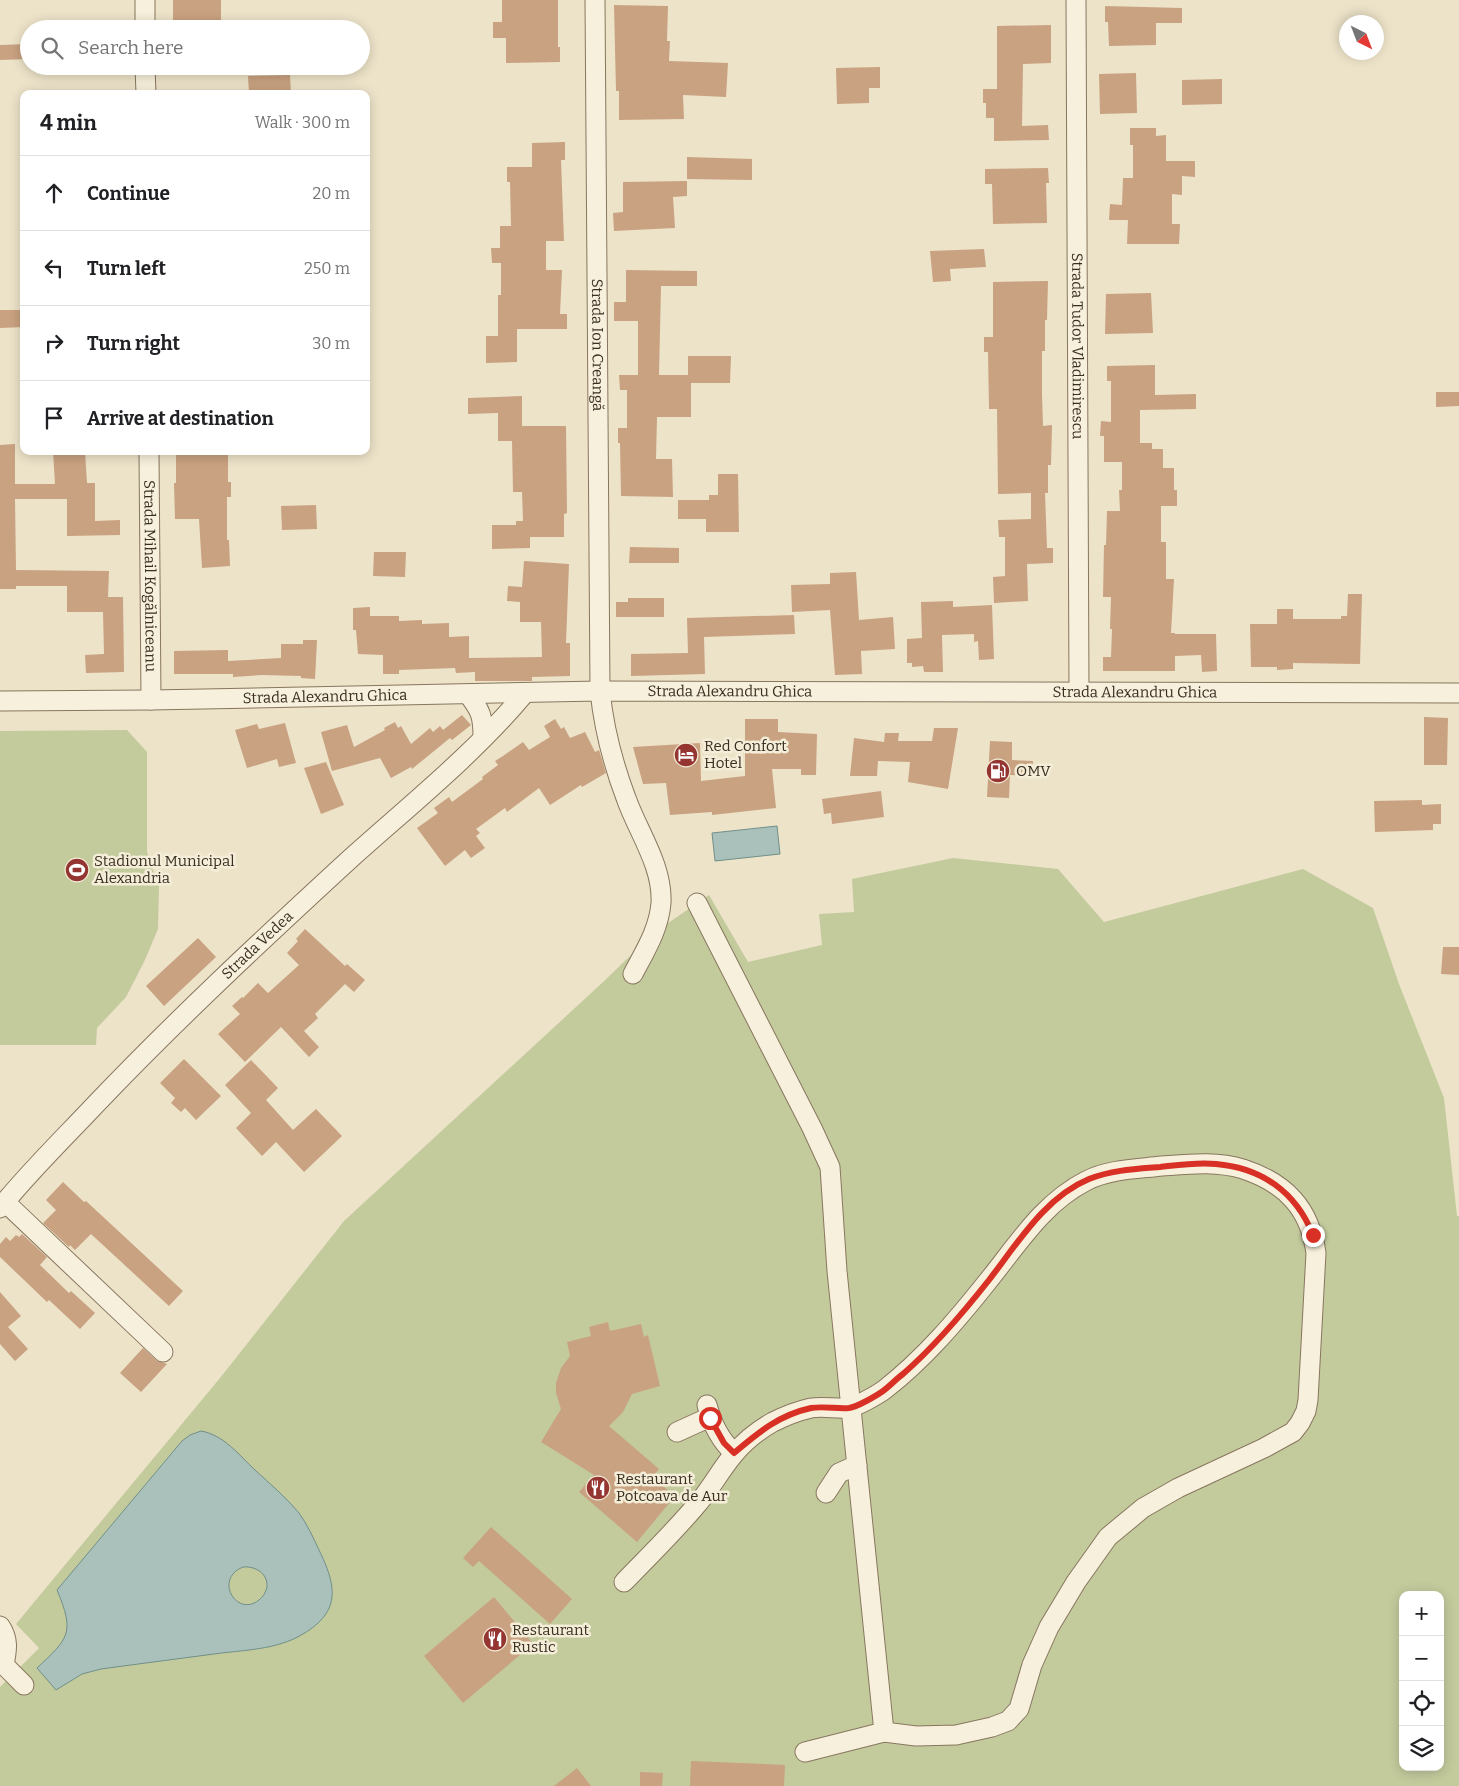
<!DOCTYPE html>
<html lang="en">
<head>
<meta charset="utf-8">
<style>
  :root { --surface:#fff; --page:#f2f2f2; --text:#202124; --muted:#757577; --line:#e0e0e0 }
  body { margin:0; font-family:Bitter,serif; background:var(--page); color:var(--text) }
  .controls { position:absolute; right:15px; bottom:15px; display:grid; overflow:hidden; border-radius:10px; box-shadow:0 2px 12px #0003 }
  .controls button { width:45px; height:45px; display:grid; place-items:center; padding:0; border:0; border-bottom:1px solid var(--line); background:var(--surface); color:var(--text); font:25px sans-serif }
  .compass { position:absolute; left:1339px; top:15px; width:45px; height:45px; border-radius:50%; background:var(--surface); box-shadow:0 2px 12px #0003; rotate:138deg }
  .stop { position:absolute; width:15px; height:15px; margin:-11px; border:4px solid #d93025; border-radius:50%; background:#fff }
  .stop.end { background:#d93025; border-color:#fff; box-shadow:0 1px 5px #0008 }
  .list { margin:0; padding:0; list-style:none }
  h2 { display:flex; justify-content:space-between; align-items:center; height:65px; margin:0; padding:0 20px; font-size:21px }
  h2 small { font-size:16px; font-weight:400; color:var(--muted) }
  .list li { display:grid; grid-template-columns:32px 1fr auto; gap:15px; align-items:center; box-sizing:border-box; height:75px; padding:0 20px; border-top:1px solid var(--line) }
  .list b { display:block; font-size:19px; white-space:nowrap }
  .list em { font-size:16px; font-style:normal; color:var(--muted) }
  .icon { flex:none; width:28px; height:28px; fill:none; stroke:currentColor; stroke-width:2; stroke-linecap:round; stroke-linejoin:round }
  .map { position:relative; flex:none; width:1459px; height:1786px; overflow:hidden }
  .search { position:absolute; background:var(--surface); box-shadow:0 2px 12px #0003; left:20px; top:20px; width:350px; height:55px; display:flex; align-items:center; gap:12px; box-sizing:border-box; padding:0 18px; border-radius:28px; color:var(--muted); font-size:19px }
  .panel { position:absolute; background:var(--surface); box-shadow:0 2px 12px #0003; left:20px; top:90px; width:350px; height:365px; border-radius:10px }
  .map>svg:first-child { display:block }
  .green { fill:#c3cb9d; fill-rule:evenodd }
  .water { fill:#aac1bb; stroke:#708f89; fill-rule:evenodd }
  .building { fill:#c9a281 }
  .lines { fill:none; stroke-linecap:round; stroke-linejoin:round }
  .street-casing { stroke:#88765f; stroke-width:21 }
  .street { stroke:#f7f0dc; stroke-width:19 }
  .route { stroke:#d93025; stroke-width:6 }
  .labels { text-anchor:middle; stroke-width:5; stroke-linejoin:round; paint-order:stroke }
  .street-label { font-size:15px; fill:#3a2e21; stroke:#f4edd8 }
  .poi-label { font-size:15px; fill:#3a2e21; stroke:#f4edd8; text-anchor:start }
</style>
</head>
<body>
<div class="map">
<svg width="1459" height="1786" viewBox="0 0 1459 1786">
  <rect width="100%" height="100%" fill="#ede3c9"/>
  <g class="green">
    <polygon points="127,730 147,752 147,852 159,887 158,929 144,962 126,997 97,1028 96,1045 0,1045 0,731"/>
    <path d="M 953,858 L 1058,869 L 1104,922 L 1303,869 L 1373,908 L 1399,984 L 1444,1098 L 1457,1216 L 1459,1216 L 1459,1786 L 0,1786 L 0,1687 L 39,1648 L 16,1624 L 220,1378 L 344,1221 L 602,983 L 655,932 L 709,895 L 748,962 L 822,945 L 819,914 L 854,912 L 852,879 ZM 1403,1595 L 1440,1595 L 1440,1767 L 1403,1767 Z"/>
  </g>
  <g class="water">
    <polygon points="777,826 780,854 715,861 712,833"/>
    <path d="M 201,1431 C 224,1435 239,1455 255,1470 C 270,1484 286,1497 299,1513 C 307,1524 313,1537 319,1550 C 336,1585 342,1611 303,1634 C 277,1650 243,1650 214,1654 C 176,1659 138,1664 101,1669 L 82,1674 L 56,1690 L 37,1668 C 69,1638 75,1633 57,1590 L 182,1441 L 190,1435 ZM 243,1567 C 255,1566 268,1573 267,1587 C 266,1592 263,1597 259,1600 C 237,1618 213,1579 243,1567 Z"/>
  </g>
  <g class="building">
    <rect x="173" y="0" width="48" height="29"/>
    <polygon points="502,0 558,0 558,47 560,47 560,62 506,63 506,38 493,38 493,22 502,22"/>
    <polygon points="614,5 668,6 667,41 670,41 669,61 728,63 726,97 683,95 684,119 619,120 619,91 616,91"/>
    <polygon points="1105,6 1182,8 1182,23 1156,23 1156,45 1109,46 1108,22 1105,22"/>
    <polygon points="1051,25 1051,63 1023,64 1022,126 1048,125 1049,140 994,141 994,118 986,118 986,103 983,103 983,89 997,89 997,26"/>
    <polygon points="29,44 29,59 0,60 0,45"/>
    <polygon points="880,67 880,88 869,88 869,103 837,104 836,68"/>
    <polygon points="1136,73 1137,113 1100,114 1099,74"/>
    <polygon points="290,75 291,94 249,94 248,76"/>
    <polygon points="1222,79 1222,104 1182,105 1182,80"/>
    <polygon points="1130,128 1156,128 1156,136 1166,135 1166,161 1195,161 1195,177 1182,176 1182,195 1172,194 1172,224 1180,224 1179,244 1127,244 1128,220 1109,220 1110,204 1122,205 1123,178 1133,178 1133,145 1130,145"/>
    <polygon points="565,142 565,160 561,160 564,241 546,241 546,270 562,270 560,314 567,314 567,329 517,329 517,362 486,363 486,336 498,336 498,295 501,295 501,263 492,263 491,248 500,248 500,226 511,226 510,182 507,182 507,167 532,167 532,143"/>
    <polygon points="687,157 752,159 752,180 687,179"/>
    <polygon points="1048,168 1049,183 1046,183 1047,223 993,224 992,184 985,184 985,169"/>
    <polygon points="687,181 687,196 673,197 675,228 614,231 613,213 623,212 623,182"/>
    <polygon points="984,249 986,267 950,269 951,281 933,282 930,251"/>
    <polygon points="626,270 697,271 697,286 661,286 659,375 688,375 688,356 731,356 730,383 691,383 691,417 657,417 656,459 672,459 673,497 621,496 620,443 618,443 618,428 627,428 627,390 620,390 619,375 638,375 638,321 614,321 614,302 626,302"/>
    <polygon points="1048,281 1047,320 1045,320 1045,351 1042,351 1042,394 1043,426 1052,425 1051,465 1048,465 1048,493 1045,493 1047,548 1053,548 1053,563 1027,564 1028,601 994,603 993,577 1005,576 1005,537 999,537 998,520 1031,519 1031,493 998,494 997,409 989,409 988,352 984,352 984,337 993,337 993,282"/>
    <polygon points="1151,293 1153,333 1105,334 1106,294"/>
    <polygon points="0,310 24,310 24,327 0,328"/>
    <polygon points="1155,365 1155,395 1196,394 1196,409 1140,410 1140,443 1152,443 1152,449 1163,449 1163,468 1174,468 1174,490 1177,490 1177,506 1161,506 1161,542 1166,542 1166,579 1174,579 1171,633 1175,633 1175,634 1216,634 1217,671 1202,672 1201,655 1175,656 1175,671 1103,671 1103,657 1111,657 1112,629 1110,629 1111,597 1103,597 1104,545 1106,545 1107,511 1120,511 1119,490 1122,490 1122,462 1104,462 1104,436 1100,436 1101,421 1111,422 1111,381 1107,381 1107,366"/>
    <polygon points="1436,392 1459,392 1459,406 1436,407"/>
    <polygon points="522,396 522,426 566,426 567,513 564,514 564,537 530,537 530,548 492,549 492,525 516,525 516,521 523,521 522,492 513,492 512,441 498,441 498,413 468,414 468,398"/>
    <polygon points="15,444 15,484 55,484 53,451 85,451 87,483 95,483 95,521 120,520 120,535 67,536 67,499 15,499 16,570 109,571 108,597 123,597 124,672 86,673 85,655 104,654 103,612 67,612 67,586 16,586 16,589 0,589 0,445"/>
    <polygon points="228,451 228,482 231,482 231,497 227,497 227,540 229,540 230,566 202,568 199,519 175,519 174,483 176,483 176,452"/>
    <polygon points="718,474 738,474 739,532 706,532 706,519 678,519 678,500 709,500 709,495 718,495"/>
    <polygon points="316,505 317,529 282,530 281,506"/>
    <polygon points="630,547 679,548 679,563 629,563"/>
    <polygon points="374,552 406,552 405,577 373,576"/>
    <polygon points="524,561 569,564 566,643 570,643 570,676 532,677 532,681 475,681 475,672 456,673 455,668 399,670 399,674 383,674 383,655 358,654 356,630 353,630 353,608 370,607 370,616 399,616 399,621 422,620 422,624 449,623 449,637 469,636 469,658 542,657 541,622 520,622 520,602 507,601 508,586 522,587"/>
    <polygon points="856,572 859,620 893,617 895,649 861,651 862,674 835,675 830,610 792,612 791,585 830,584 830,573"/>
    <polygon points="1348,594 1362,594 1360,664 1293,663 1293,669 1277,670 1277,667 1251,667 1250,624 1277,624 1277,609 1293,609 1293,619 1341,619 1341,616 1347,616"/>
    <polygon points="628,598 664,598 664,617 616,617 616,602 628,602"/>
    <polygon points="953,601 953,607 992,605 994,659 979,660 978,641 974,642 974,634 942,635 943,672 924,672 923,666 912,667 912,663 907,663 907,639 922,638 921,602"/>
    <polygon points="794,615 795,634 704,637 705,674 631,676 631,654 688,653 687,618"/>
    <polygon points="303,640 317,640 315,679 301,678 301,676 262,675 233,677 233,674 174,674 174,651 228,650 228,661 281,658 281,644 303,644"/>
    <polygon points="462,715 471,725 452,740 450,738 412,769 411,767 391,778 380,758 332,771 321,732 347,725 354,747 385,730 384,728 395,722 398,728 401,726 411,744 430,728 433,732 440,726 443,730"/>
    <polygon points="1424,717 1448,718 1447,765 1424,765"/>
    <polygon points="555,719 561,729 564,727 570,738 585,732 595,752 599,750 606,773 582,787 581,785 550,805 539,788 507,812 505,808 476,829 480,833 476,836 485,848 471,858 465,850 445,866 417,828 438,813 434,808 449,797 452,802 483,779 482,777 498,765 495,761 503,756 523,742 529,750 550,737 544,726"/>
    <polygon points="745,719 778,719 778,732 817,734 816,775 801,775 801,769 772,769 776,808 712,815 712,812 670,815 666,783 643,784 633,747 700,743 701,781 745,776"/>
    <polygon points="285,723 296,763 279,767 277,759 247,768 235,730 257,724 259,729"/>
    <polygon points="934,728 958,728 948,789 908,782 910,762 878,761 877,776 850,776 854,738 884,742 885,733 899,733 898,741 932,741"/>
    <polygon points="990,741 1012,742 1012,760 1033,761 1032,776 1010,775 1009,798 987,797"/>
    <polygon points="326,762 344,805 321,814 304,768"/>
    <polygon points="881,791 884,817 832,824 831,813 824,814 822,799"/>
    <polygon points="1422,800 1422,805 1441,804 1441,824 1433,824 1433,830 1375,832 1374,801"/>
    <polygon points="305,929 345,966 347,964 365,980 354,992 345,984 315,1014 318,1018 304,1031 319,1047 309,1057 281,1027 245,1062 218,1034 240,1014 232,1006 242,997 243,998 258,983 268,993 299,965 287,953 298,941 296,939"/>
    <polygon points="198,938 216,957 164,1006 146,986"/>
    <polygon points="1443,947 1459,947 1459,975 1441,974"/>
    <polygon points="184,1059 221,1096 196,1120 185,1108 181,1112 171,1103 175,1098 160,1083"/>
    <polygon points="251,1060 278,1088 266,1100 293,1130 316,1109 342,1136 304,1172 276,1142 262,1156 236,1128 251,1113 225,1085"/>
    <polygon points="63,1182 84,1202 86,1201 183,1291 169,1306 91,1234 75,1250 70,1245 69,1247 43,1223 56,1210 46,1200"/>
    <polygon points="22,1234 47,1257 40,1265 69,1293 71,1291 95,1313 80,1329 49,1300 47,1302 0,1257 0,1244 6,1237 10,1241 16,1235 19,1237"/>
    <polygon points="0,1292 21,1316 8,1327 28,1349 15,1361 0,1344"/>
    <polygon points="608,1322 610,1331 641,1324 644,1337 648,1335 660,1386 632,1394 623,1412 609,1426 659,1469 652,1477 675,1496 637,1542 579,1492 594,1475 541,1442 561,1409 556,1393 556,1383 561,1368 570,1356 567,1342 591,1336 589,1327"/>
    <polygon points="143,1348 156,1360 167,1364 141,1392 120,1373"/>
    <polygon points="491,1527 572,1599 550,1624 479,1561 473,1567 463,1558"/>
    <polygon points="494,1597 533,1644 463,1703 424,1656"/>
    <polygon points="691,1761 785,1765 784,1786 690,1786"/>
    <polygon points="577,1768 591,1786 554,1786"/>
    <polygon points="640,1772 663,1773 662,1786 640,1786"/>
  </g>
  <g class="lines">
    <g class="street-casing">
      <g id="street">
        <polyline points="145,0 145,29"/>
        <path id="s1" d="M 595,0 L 600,691 C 604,730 612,761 626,798 C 638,832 663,866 661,903 C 659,929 645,951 633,974"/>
        <path id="s2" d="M 1076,0 L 1079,691"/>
        <polyline points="145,66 146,94"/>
        <path id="s3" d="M 149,451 L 151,700"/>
        <path d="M 468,694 C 481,711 483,716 483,738"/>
        <path id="s4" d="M 0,701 L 151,700 L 600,691 L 1459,693"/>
        <polyline points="697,903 812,1128 830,1167 837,1271 884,1732"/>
        <polyline points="5,1202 163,1352"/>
        <path id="s5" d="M 0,1208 C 29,1172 63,1139 95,1105 C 176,1020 263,939 350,859 C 409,806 474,754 525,693"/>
        <path d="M 707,1405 C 712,1424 720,1440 734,1453"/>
        <polyline points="677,1432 710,1417"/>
        <polyline points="826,1493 839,1473 857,1465"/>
        <path d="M 624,1582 C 649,1556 676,1530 699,1502 C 712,1487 721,1469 734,1454 C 744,1442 759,1430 773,1422 C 785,1416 798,1411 811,1408 C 823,1406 836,1409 848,1408 C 856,1407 877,1395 884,1390 C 924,1359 957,1320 988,1281 C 1018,1244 1043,1203 1086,1181 C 1109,1169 1137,1169 1162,1166 C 1190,1164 1216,1161 1243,1169 C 1286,1183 1310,1209 1316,1253 L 1308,1400 L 1306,1411 L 1300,1423 L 1293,1432 L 1264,1448 L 1178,1488 L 1143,1508 L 1108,1537 L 1076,1582 L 1049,1627 L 1032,1665 L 1019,1709 L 1008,1721 L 992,1727 L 956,1735 L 916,1736 L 884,1732 L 805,1752"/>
        <path d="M 0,1626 C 9,1639 7,1650 4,1665 L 24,1685"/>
      </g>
    </g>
    <use href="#street" class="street"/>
  </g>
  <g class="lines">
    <path class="route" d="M 710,1418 L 724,1443 L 734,1453 C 759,1432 779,1415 811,1408 C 824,1406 837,1409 849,1408 C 857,1407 876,1396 883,1391 C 890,1386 896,1379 903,1374 C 935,1346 963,1313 989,1280 C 1017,1244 1045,1197 1089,1179 C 1112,1170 1135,1169 1160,1167 C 1178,1165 1197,1162 1216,1164 C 1262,1168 1296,1192 1313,1235"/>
  </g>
  <defs>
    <g id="hotel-disc" transform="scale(1.25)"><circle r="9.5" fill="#943532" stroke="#f4edd8"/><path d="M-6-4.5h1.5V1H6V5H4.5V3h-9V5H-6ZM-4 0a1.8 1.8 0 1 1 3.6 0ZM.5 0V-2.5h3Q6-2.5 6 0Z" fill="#fff"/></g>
    <g id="fuel-disc" transform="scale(1.25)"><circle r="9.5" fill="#943532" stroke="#f4edd8"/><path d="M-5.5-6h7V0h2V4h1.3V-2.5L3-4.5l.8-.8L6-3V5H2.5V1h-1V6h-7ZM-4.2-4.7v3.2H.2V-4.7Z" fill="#fff"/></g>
    <g id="stadium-disc" transform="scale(1.25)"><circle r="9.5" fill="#943532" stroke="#f4edd8"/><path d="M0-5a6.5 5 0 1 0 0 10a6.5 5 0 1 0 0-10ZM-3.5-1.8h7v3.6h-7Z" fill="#fff"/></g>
    <g id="restaurant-disc" transform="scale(1.25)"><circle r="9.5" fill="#943532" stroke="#f4edd8"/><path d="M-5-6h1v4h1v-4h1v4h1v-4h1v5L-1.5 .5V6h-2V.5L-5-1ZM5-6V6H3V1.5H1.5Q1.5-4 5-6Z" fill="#fff"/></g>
  </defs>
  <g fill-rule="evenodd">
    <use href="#hotel-disc" x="686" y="755"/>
    <use href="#fuel-disc" x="998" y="771"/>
    <use href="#stadium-disc" x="77" y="870"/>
    <use href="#restaurant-disc" x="598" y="1488"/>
    <use href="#restaurant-disc" x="495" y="1639"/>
  </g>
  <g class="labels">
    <g class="street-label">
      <text dy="5" stroke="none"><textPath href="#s1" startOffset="345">Strada Ion Creangă</textPath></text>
      <text dy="5" stroke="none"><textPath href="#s2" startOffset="346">Strada Tudor Vladimirescu</textPath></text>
      <text dy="5" stroke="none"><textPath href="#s3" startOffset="125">Strada Mihail Kogălniceanu</textPath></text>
      <text dy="5" stroke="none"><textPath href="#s4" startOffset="730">Strada Alexandru Ghica</textPath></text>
      <text dy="5" stroke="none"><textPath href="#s4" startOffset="1135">Strada Alexandru Ghica</textPath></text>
      <text dy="5" stroke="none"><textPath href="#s4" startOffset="325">Strada Alexandru Ghica</textPath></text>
      <text dy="5" stroke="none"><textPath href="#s5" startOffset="368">Strada Vedea</textPath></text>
    </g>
    <g class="poi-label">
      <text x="704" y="751">Red Confort<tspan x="704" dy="17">Hotel</tspan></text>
      <text x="1016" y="776">OMV</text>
      <text x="94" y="866">Stadionul Municipal<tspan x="94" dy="17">Alexandria</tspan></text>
      <text x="616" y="1484">Restaurant<tspan x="616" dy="17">Potcoava de Aur</tspan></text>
      <text x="512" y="1635">Restaurant<tspan x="512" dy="17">Rustic</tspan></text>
    </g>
  </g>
</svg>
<div class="controls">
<button>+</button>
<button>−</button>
<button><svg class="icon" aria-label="locate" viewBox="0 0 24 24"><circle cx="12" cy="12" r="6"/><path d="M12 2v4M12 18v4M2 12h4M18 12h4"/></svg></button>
<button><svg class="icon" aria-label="layers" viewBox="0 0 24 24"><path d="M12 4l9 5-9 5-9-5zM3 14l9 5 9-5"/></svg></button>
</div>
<svg class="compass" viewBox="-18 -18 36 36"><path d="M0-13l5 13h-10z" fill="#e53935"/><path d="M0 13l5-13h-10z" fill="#757577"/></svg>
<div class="stop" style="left:710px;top:1418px"></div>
<div class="stop end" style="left:1313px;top:1235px"></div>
<div class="search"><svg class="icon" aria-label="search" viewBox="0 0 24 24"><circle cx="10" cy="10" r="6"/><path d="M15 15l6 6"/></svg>Search here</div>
<section class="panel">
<h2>4 min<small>Walk · 300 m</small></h2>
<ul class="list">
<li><svg class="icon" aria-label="ahead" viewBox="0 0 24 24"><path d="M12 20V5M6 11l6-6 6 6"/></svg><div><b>Continue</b></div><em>20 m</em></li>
<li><svg class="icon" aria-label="left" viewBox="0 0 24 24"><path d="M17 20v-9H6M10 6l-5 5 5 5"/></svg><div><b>Turn left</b></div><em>250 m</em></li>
<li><svg class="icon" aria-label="right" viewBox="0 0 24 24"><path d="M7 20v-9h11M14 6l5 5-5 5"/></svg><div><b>Turn right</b></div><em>30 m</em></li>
<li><svg class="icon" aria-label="arrive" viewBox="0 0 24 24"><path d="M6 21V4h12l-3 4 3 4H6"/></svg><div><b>Arrive at destination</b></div></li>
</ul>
</section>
</div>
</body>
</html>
